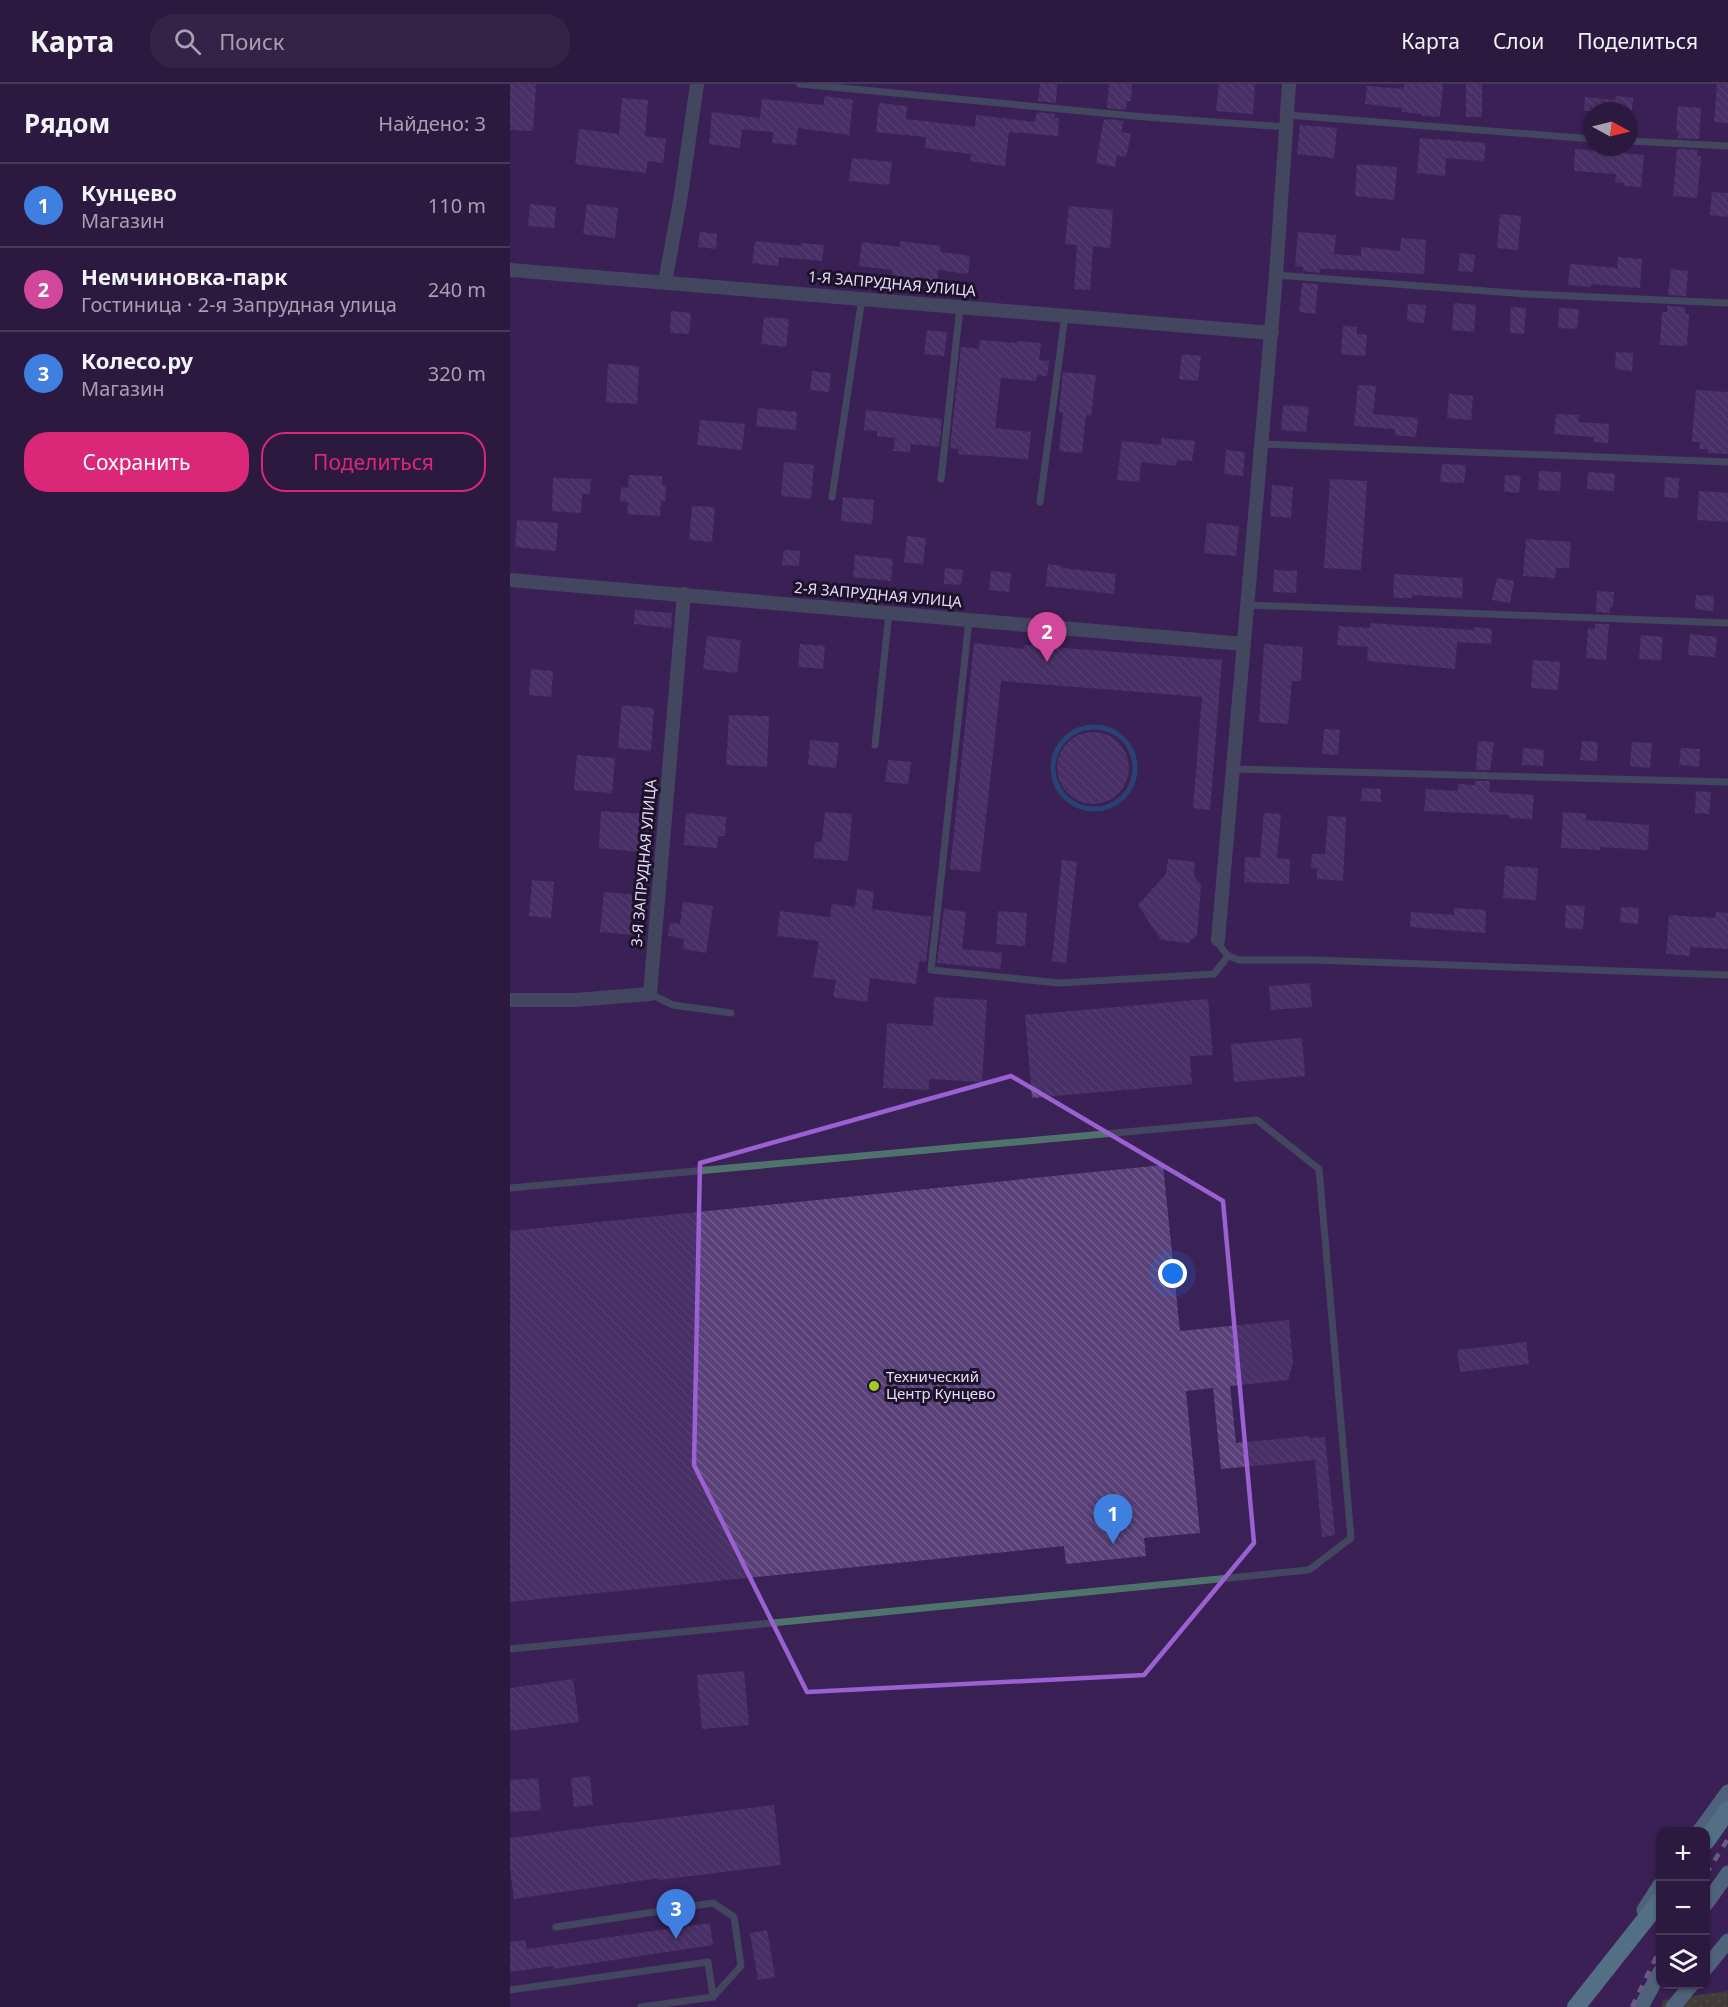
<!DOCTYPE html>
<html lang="ru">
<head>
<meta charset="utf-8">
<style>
  :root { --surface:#2c1940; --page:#342247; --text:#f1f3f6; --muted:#a6a0b1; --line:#483859; --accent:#db2777 }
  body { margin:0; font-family:"Noto Sans",sans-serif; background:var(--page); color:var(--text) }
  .controls { position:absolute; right:18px; bottom:18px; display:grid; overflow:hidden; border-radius:12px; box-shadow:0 2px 4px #0004 }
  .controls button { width:54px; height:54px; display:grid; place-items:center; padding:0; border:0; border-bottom:2px solid var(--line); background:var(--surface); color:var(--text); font:30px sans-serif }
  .compass { position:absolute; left:1074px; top:18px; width:54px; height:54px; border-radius:50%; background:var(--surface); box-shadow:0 2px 4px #0004; rotate:97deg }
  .you { position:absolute; left:663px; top:1190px; width:21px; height:21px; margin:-15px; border:4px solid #fff; border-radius:50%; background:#1a73e8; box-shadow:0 0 0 9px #1a73e833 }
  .badge { display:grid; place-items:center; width:39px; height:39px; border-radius:50%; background:var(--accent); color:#fff; font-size:20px; font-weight:700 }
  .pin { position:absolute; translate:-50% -50px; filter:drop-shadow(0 2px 3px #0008) }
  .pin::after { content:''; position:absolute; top:32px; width:21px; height:18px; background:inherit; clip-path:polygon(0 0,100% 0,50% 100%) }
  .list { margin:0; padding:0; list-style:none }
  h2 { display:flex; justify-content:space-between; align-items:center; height:78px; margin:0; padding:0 24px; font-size:26px }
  h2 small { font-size:20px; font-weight:400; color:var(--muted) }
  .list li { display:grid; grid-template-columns:39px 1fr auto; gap:18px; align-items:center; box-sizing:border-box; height:84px; padding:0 24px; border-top:2px solid var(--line) }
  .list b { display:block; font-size:22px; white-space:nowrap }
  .list p { margin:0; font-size:20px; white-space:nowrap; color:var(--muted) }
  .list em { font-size:20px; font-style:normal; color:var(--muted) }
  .actions { display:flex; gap:12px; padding:18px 24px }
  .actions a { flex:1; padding:14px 0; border:2px solid var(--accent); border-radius:24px; text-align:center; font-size:21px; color:var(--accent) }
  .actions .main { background:var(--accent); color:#fff }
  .icon { flex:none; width:33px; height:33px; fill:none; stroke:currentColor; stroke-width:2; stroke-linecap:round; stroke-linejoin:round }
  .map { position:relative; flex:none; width:1218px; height:1923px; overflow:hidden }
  header { display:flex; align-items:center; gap:36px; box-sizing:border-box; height:84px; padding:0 30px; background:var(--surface); border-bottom:2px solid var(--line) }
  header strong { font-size:28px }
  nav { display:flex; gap:33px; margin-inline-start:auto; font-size:21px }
  .search { width:420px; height:54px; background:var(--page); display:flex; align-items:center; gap:15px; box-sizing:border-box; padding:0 21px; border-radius:24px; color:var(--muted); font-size:22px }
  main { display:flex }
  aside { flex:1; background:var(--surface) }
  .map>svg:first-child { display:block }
  .grass { fill:url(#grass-dots) }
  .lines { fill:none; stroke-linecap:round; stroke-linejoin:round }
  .stream { stroke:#156a9e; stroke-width:5 }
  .building { fill:url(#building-back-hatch) }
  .lane { stroke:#4f736c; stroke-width:7 }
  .street { stroke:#4f736c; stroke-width:14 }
  .primary { stroke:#66b4a8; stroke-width:15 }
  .highway { stroke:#6fcebf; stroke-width:18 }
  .rail { stroke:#ab9ac2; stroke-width:4.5; stroke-dasharray:8 8; stroke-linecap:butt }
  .marked { fill:none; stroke:#9b60d1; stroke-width:4.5; stroke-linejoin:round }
  .poi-dot { fill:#a3c926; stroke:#1c122a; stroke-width:2 }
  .labels { text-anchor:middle; stroke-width:6; stroke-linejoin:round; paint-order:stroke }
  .street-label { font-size:15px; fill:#e7dbfc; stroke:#1c122a }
  .poi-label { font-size:15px; fill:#e7dbfc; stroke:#1c122a; text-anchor:start }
</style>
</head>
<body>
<header>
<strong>Карта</strong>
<div class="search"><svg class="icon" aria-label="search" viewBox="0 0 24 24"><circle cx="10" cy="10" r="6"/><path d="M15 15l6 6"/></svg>Поиск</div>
<nav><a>Карта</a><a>Слои</a><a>Поделиться</a></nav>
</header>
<main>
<aside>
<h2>Рядом<small>Найдено: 3</small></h2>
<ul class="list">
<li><span class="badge" style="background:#3f7fe0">1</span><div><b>Кунцево</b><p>Магазин</p></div><em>110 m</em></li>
<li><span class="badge" style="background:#d1479c">2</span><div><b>Немчиновка-парк</b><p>Гостиница · 2-я Запрудная улица</p></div><em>240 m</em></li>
<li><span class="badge" style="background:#3f7fe0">3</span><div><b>Колесо.ру</b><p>Магазин</p></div><em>320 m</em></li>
</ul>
<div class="actions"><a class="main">Сохранить</a><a>Поделиться</a></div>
</aside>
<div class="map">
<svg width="1218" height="1923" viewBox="0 0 1218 1923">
  <defs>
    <pattern id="grass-dots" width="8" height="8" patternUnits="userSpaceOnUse" patternTransform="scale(1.5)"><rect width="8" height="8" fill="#4d5e18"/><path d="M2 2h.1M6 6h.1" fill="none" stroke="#67743a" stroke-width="1.8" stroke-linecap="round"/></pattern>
    <pattern id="building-back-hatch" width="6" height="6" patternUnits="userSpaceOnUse" patternTransform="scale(1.5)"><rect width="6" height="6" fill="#594078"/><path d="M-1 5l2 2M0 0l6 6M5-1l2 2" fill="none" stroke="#715b8c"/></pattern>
  </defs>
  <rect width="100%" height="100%" fill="#3a2156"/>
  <polygon class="grass" points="1218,1907 1218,1923 1151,1923 1153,1916"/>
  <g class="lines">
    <circle class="stream" cx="584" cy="684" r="41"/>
  </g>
  <g class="building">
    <polygon points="0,0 26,0 23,47 0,46"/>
    <polygon points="530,0 547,0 546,19 528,17"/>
    <polygon points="599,0 622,0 621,17 617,17 616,26 597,24"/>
    <polygon points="709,0 745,0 743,30 706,27"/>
    <polygon points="894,0 933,0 930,33 912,32 912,30 892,28 892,24 855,20 857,2 894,5"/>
    <rect x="956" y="0" width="16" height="33"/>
    <polygon points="1207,0 1218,0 1218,39 1204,38"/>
    <polygon points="315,12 343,16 339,51 288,44 286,61 262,59 263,48 232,45 230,64 199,60 202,28 250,34 252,15 313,21"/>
    <polygon points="1106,12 1123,14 1122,27 1074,27 1075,13 1105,16"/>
    <polygon points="112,14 138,16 135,52 156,55 153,79 138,77 136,89 65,80 69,45 109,50"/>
    <polygon points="369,19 397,22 396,35 465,43 466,31 524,38 527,28 545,30 544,34 549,34 548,52 499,48 495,82 460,77 461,70 415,64 416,53 366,48"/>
    <polygon points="1168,22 1191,24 1189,55 1168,54 1169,48 1166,48"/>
    <polygon points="597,35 614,37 611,48 621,50 616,73 607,71 605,83 586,79 594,36"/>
    <polygon points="790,41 827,44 824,74 787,70"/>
    <polygon points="910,54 976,59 974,77 936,74 935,92 907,89"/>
    <polygon points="1065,65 1134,71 1131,103 1114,102 1114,99 1105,98 1106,90 1064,87"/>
    <polygon points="1167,65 1188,66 1187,72 1191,73 1187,114 1163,112"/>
    <polygon points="342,74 382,78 379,101 339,97"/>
    <polygon points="847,80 887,83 884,116 845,112"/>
    <polygon points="1202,108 1218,109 1218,133 1200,131"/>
    <polygon points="20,120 46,123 44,144 18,142"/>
    <polygon points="77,120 108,124 105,154 73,150"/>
    <polygon points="559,122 603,126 600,164 583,162 580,206 564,205 567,161 555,160"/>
    <polygon points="990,130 1011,132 1008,166 987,164"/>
    <polygon points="190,148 207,150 206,165 188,163"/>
    <polygon points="788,148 826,151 824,170 851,172 851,163 890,167 891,154 916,156 914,190 823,185 810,185 809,189 793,187 793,183 785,182"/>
    <polygon points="245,157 291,162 291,159 314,161 312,177 269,173 268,182 242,179"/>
    <polygon points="390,157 431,162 430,168 460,172 458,190 428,186 427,197 382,192 382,186 349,182 352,158 390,163"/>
    <polygon points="950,169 965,171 963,188 948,187"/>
    <polygon points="1108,173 1132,175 1130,204 1081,200 1081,203 1058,201 1060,180 1107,184"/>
    <polygon points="1161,185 1178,187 1176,212 1158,211"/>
    <polygon points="792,199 808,200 805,230 789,228"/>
    <polygon points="944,219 966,221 964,248 942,246"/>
    <polygon points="898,220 916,221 914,239 897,237"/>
    <polygon points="1157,222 1175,223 1175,230 1179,230 1177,262 1150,261 1152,228 1157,228"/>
    <polygon points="1001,223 1016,224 1014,250 1000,249"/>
    <polygon points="1049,224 1069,225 1067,245 1048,244"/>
    <polygon points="161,227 181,229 179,250 160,249"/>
    <polygon points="254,233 279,235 276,263 251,260"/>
    <polygon points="833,242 847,243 847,250 857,251 855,272 831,270"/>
    <polygon points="417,246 437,248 434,272 414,270"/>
    <polygon points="470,256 507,259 507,257 531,259 529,276 539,277 537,292 527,291 526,297 491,294 485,344 521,348 518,375 448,370 449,365 440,364 451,263 469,265"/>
    <polygon points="1106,268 1123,269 1122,287 1105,285"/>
    <polygon points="672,270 691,272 688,297 669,295"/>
    <polygon points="98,280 129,282 127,320 96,318"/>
    <polygon points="302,287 321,289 319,308 300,306"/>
    <polygon points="553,288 586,291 581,331 576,331 572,369 549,367 553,328 549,328"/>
    <polygon points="848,301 866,302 863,330 908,334 906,353 885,351 885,345 844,342"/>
    <polygon points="1186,306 1218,308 1218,370 1198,369 1198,365 1189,365 1190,358 1182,358"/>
    <polygon points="939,310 963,312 961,336 937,334"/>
    <polygon points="773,321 799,323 796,348 771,346"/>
    <polygon points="248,324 287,328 286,346 246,342"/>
    <polygon points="356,326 432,335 429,363 401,360 400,368 383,367 385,354 367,352 367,347 354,346"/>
    <polygon points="1046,330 1069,331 1068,338 1099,340 1098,359 1084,358 1084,353 1044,350"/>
    <polygon points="190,336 235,340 232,366 187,361"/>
    <polygon points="651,354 685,357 682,377 667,376 666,382 631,378 629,398 607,396 612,357 651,361"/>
    <polygon points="716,366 735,368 733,392 714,390"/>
    <polygon points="274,378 304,381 301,415 271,412"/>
    <polygon points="932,380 956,381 954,399 930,398"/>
    <polygon points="1029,387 1051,388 1050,407 1028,406"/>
    <polygon points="1078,388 1105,390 1104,407 1077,405"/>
    <polygon points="119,391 152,392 152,401 156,401 155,417 151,417 150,432 117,430 118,418 110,417 111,403 118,404"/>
    <polygon points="995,391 1011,392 1009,409 994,408"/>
    <polygon points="1155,393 1169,394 1168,414 1154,413"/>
    <polygon points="43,394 81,395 80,410 72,410 71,429 42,427"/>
    <polygon points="820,395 857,397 851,486 814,484"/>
    <polygon points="762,401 783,403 781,434 760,432"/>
    <polygon points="1189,407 1218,409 1218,438 1187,436"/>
    <polygon points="333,413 364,416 362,440 331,437"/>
    <polygon points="182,422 205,423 202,458 179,456"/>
    <polygon points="7,436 48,439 46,467 5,463"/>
    <polygon points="697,439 729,442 726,472 694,469"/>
    <polygon points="397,452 416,454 413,480 394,478"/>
    <polygon points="1016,455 1061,458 1059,484 1046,484 1045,494 1013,492"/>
    <polygon points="274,466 290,467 289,482 272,481"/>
    <polygon points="345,471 383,475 381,497 343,493"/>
    <polygon points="538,480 553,482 552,484 606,490 604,510 536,502"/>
    <polygon points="435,484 453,486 451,501 434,500"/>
    <polygon points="764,486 787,487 786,509 763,508"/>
    <polygon points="481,487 501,489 499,508 479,506"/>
    <polygon points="884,490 953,494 952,514 902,511 902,514 883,514"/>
    <polygon points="987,494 1004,497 1000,519 982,516"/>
    <polygon points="1087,507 1104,508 1103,523 1100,523 1100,529 1086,528"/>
    <polygon points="1186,511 1204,512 1203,527 1185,525"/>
    <polygon points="125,526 162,529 161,544 124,540"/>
    <polygon points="860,539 963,546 964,543 982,545 981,560 947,558 945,585 857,577 858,563 827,561 829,542 860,544"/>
    <polygon points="1085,540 1099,540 1096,576 1076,574 1078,544 1085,545"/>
    <polygon points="1180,550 1207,553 1205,573 1178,571"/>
    <polygon points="1131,551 1153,553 1151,576 1129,575"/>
    <polygon points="197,552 231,556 227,589 193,585"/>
    <polygon points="464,559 514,565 515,561 712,576 700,726 683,724 692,613 491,597 470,788 440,785"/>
    <polygon points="290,560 315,562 313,585 288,583"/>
    <polygon points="754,560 793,563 791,597 782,597 778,640 749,638"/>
    <polygon points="1023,576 1050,578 1048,606 1021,604"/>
    <polygon points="21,585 43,587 41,613 19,611"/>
    <polygon points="112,621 144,624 141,667 108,664"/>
    <polygon points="219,631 259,632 257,683 216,681"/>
    <polygon points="814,645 830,646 828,671 812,670"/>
    <circle cx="583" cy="684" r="36"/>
    <polygon points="300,656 329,659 326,684 298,681"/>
    <polygon points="968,657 984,658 980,686 966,686"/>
    <polygon points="1072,657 1088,658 1087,677 1070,676"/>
    <polygon points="1122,658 1142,659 1140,684 1120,682"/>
    <polygon points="1013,664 1034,666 1033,682 1012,681"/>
    <polygon points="1171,664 1190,665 1189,683 1169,681"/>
    <polygon points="67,671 105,674 102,709 64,706"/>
    <polygon points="378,676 401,678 398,700 375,698"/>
    <polygon points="965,697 980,697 979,708 1024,711 1022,735 999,734 999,731 914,727 916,705 948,707 948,700 965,701"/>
    <polygon points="852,704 871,705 871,718 851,717"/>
    <polygon points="1186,707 1201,708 1199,730 1185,729"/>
    <polygon points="91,727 133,730 130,768 89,764"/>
    <polygon points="315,728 342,730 338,777 304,774 305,758 312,758"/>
    <polygon points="1053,728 1076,730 1076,736 1139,741 1138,766 1090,763 1090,766 1051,764"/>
    <polygon points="176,729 216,733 215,752 208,752 207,764 174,761"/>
    <polygon points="754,729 771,730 767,774 780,775 779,800 734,798 735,773 750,774"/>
    <polygon points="818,732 836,733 833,797 807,795 807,785 801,784 802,770 815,770"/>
    <polygon points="658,775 685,778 684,792 691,801 687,851 678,859 651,856 628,821 656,790"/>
    <polygon points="552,776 567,778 556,879 542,877"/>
    <polygon points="995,782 1028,784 1026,816 993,814"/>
    <polygon points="22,796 44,798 41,834 19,832"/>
    <polygon points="347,805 364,808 362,825 421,833 416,878 409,877 406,900 360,894 357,918 323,913 326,896 303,893 309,857 267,852 270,827 320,833 322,820 345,823"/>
    <polygon points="94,808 127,811 123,851 90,848"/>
    <polygon points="173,818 203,822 196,869 173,865 174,855 158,852 160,839 170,840"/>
    <polygon points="1056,821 1075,822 1073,845 1055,844"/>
    <polygon points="1111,823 1129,824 1128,840 1110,838"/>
    <polygon points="944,824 976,826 975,849 900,843 901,828 944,831"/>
    <polygon points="434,825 456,828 452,865 492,869 490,885 427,879"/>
    <polygon points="488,827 517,829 515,862 486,860"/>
    <polygon points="1206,828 1218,829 1218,865 1180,863 1180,872 1156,870 1159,831 1205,834"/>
    <polygon points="800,899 802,923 761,926 759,902"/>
    <polygon points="424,913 477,916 472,998 419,995 419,1006 373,1004 377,939 423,942"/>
    <polygon points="698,915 703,971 680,972 682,1000 522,1014 515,931"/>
    <polygon points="792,954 795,992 724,998 721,960"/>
    <polygon points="653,1081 670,1247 779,1236 783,1279 778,1296 720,1302 726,1359 799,1352 800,1354 815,1353 825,1451 812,1453 805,1376 711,1385 703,1304 676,1307 690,1449 634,1454 636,1472 556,1480 554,1462 0,1518 0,1147"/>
    <polygon points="1016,1258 1019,1280 950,1288 947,1266"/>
    <polygon points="234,1587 239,1641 192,1645 187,1591"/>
    <polygon points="63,1595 69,1638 0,1647 0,1604"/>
    <polygon points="80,1692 83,1721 64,1723 61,1694"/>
    <polygon points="28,1694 31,1726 0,1728 0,1696"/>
    <polygon points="264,1721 271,1781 149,1796 149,1794 4,1815 0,1784 0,1754 118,1738 118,1739"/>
    <polygon points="200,1839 203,1861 44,1885 43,1882 0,1888 0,1858 15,1856 17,1865"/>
    <polygon points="257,1846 265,1893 248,1896 240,1849"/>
  </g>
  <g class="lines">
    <g class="lane">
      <polyline points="290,0 635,33 777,43"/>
      <polyline points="778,31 1083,55"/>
      <polyline points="1119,57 1218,62"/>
      <polyline points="766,191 1017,210 1218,219"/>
      <polyline points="752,360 1218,378"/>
      <polyline points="431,395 450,223"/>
      <polyline points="322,413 352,214"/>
      <polyline points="530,418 555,232"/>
      <polyline points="737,521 1218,539"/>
      <polyline points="459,536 421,886 549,899 704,890 718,872"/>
      <polyline points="365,661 379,529"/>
      <polyline points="723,685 1218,698"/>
      <path d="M 708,856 C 712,868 717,872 729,876 L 805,876 L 1218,891"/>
      <polyline points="140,910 163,921 221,929"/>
      <polyline points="0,1104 747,1036 809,1085 841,1454 799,1486 0,1565"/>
      <polyline points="46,1843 203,1819 224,1833 231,1882 203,1913 131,1923"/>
      <polyline points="0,1906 198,1878 203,1913"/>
    </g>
    <g class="street">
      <polyline points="0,186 762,249"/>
      <polyline points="155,198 171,111 187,0"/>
      <polyline points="0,496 734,560"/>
      <polyline points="708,856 766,191 779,0"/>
      <polyline points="0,916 65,916 140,910 174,510"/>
    </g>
    <g class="primary">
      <polyline points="1189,1748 1218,1708"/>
      <polyline points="1196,1820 1218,1789"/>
      <polyline points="1134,1826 1150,1801"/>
      <polyline points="1196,1884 1218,1857"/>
      <polyline points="1131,1923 1150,1888"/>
      <polyline points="1163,1923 1182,1900"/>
    </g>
    <g class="highway">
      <polyline points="1196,1757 1218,1726"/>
      <polyline points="1066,1923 1150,1817"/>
    </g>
    <g class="rail">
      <polyline points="1196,1790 1218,1755"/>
      <polyline points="1122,1923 1150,1865"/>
    </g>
  </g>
  <path d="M0 0H1218V1923H0ZM 501,992 L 713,1117 L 744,1459 L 634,1591 L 297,1608 L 184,1381 L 190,1079 Z" fill="#3a2156" fill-opacity=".55" fill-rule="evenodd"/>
  <path class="marked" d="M 501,992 L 713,1117 L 744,1459 L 634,1591 L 297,1608 L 184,1381 L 190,1079 Z"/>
  <circle class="poi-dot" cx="364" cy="1302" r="6"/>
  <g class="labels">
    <g class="street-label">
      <text transform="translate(382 200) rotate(5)" y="5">1-Я ЗАПРУДНАЯ УЛИЦА</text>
      <text transform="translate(368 511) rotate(5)" y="5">2-Я ЗАПРУДНАЯ УЛИЦА</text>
      <text transform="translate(134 779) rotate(-85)" y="5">3-Я ЗАПРУДНАЯ УЛИЦА</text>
    </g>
    <g class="poi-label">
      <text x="376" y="1298">Технический<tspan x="376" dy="17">Центр Кунцево</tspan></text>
    </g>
  </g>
</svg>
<div class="controls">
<button>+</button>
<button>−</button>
<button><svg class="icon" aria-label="layers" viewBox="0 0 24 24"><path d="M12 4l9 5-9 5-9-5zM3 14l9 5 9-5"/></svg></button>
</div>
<svg class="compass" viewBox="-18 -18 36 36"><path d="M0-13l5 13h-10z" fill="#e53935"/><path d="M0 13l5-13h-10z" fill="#a6a0b1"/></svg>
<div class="you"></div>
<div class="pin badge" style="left:603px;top:1460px;background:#3f7fe0">1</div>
<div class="pin badge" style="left:537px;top:578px;background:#d1479c">2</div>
<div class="pin badge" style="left:166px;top:1855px;background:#3f7fe0">3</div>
</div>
</main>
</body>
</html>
